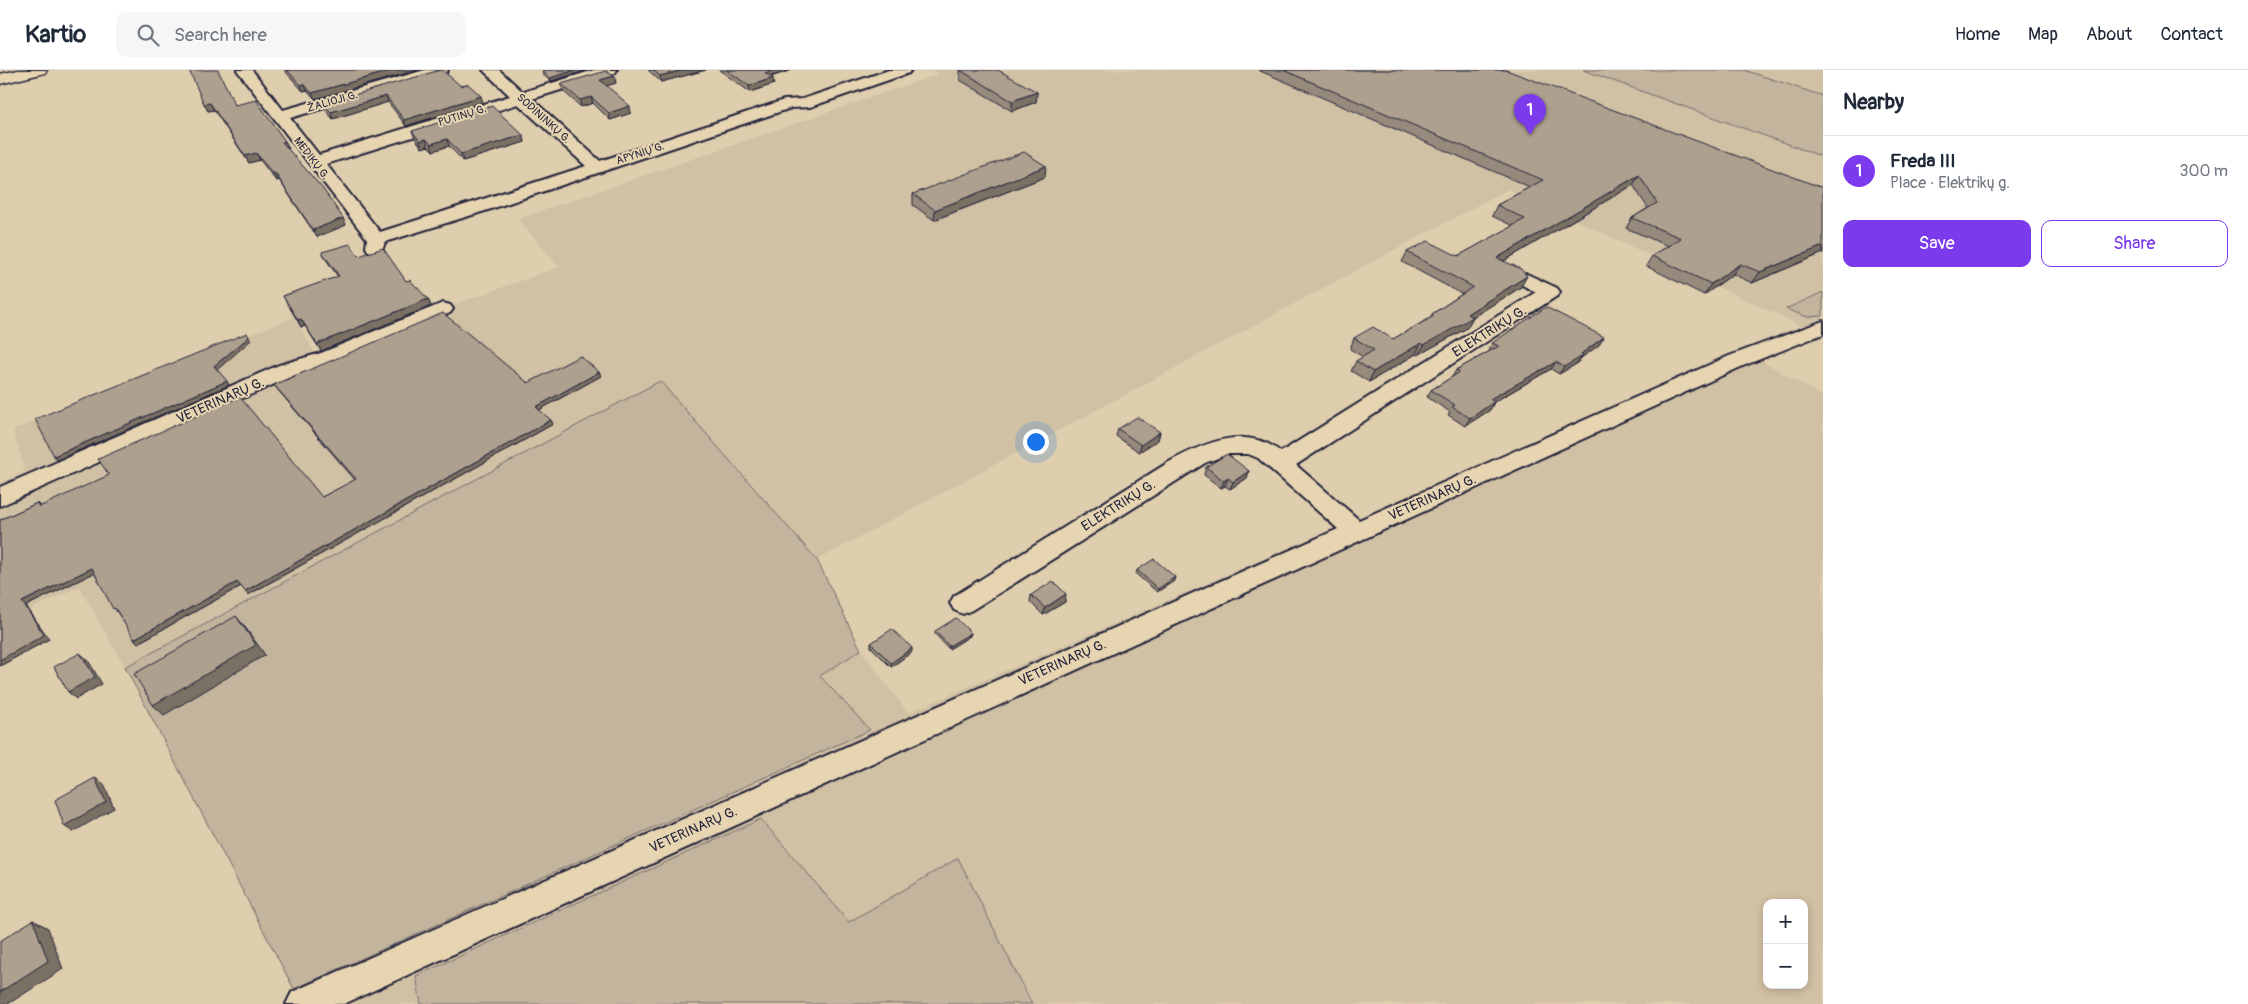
<!DOCTYPE html>
<html lang="en">
<head>
<meta charset="utf-8">
<style>
  :root { --surface:#fff; --page:#f6f6f7; --text:#1f2937; --muted:#747a83; --line:#e0e1e3; --accent:#7c3aed }
  body { margin:0; font-family:Pangolin,sans-serif; background:var(--page); color:var(--text) }
  .controls { position:absolute; right:15px; bottom:15px; display:grid; overflow:hidden; border-radius:10px; box-shadow:0 2px 8px #0003 }
  .controls button { width:45px; height:45px; display:grid; place-items:center; padding:0; border:0; border-bottom:1px solid var(--line); background:var(--surface); color:var(--text); font:25px sans-serif }
  .you { position:absolute; left:1035px; top:371px; width:18px; height:18px; margin:-12px; border:4px solid #fff; border-radius:50%; background:#1a73e8; box-shadow:0 0 0 8px #1a73e833 }
  .badge { display:grid; place-items:center; width:32px; height:32px; border-radius:50%; background:var(--accent); color:#fff; font-size:16px; font-weight:700 }
  .pin { position:absolute; translate:-50% -41px; filter:drop-shadow(0 1px 2px #0008) }
  .pin::after { content:''; position:absolute; top:26px; width:18px; height:15px; background:inherit; clip-path:polygon(0 0,100% 0,50% 100%) }
  .list { margin:0; padding:0; list-style:none }
  h2 { display:flex; justify-content:space-between; align-items:center; height:65px; margin:0; padding:0 20px; font-size:21px }
  h2 small { font-size:16px; font-weight:400; color:var(--muted) }
  .list li { display:grid; grid-template-columns:32px 1fr auto; gap:15px; align-items:center; box-sizing:border-box; height:70px; padding:0 20px; border-top:1px solid var(--line) }
  .list b { display:block; font-size:19px; white-space:nowrap }
  .list p { margin:0; font-size:16px; white-space:nowrap; color:var(--muted) }
  .list em { font-size:16px; font-style:normal; color:var(--muted) }
  .actions { display:flex; gap:10px; padding:15px 20px }
  .actions a { flex:1; padding:11px 0; border:1px solid var(--accent); border-radius:10px; text-align:center; font-size:18px; color:var(--accent) }
  .actions .main { background:var(--accent); color:#fff }
  .icon { flex:none; width:28px; height:28px; fill:none; stroke:currentColor; stroke-width:2; stroke-linecap:round; stroke-linejoin:round }
  .map { position:relative; flex:none; width:1823px; height:934px; overflow:hidden }
  header { display:flex; align-items:center; gap:30px; box-sizing:border-box; height:70px; padding:0 25px; background:var(--surface); border-bottom:1px solid var(--line) }
  header strong { font-size:24px }
  nav { display:flex; gap:28px; margin-inline-start:auto; font-size:18px }
  .search { width:350px; height:45px; background:var(--page); display:flex; align-items:center; gap:12px; box-sizing:border-box; padding:0 18px; border-radius:10px; color:var(--muted); font-size:19px }
  main { display:flex }
  aside { flex:1; background:var(--surface) }
  .map>svg:first-child { display:block }
  .built { fill:#d0c0a4; fill-rule:evenodd }
  .green { fill:#c3b49d; stroke:#726b6c }
  .lines { fill:none; stroke-linecap:round; stroke-linejoin:round }
  .minor-casing { stroke:#22223b; stroke-width:4 }
  .trunk-casing { stroke:#22223b; stroke-width:3 }
  .minor { fill:#e7d5b2; fill-rule:evenodd }
  .trunk { fill:#e7d5b2; fill-rule:evenodd }
  .wall { fill:#968a7b; stroke:#22223b }
  .shaded-wall { fill:#7a7064; stroke:#22223b }
  .building { fill:#aea08f; stroke:#22223b }
  .labels { text-anchor:middle; stroke-width:4; stroke-linejoin:round; paint-order:stroke }
  .far-street-label { font-size:11px; fill:#22223b; stroke:#e7d5b2 }
  .street-label { font-size:14px; fill:#22223b; stroke:#e7d5b2 }
</style>
</head>
<body>
<header>
<strong>Kartio</strong>
<div class="search"><svg class="icon" aria-label="search" viewBox="0 0 24 24"><circle cx="10" cy="10" r="6"/><path d="M15 15l6 6"/></svg>Search here</div>
<nav><a>Home</a><a>Map</a><a>About</a><a>Contact</a></nav>
</header>
<main>
<div class="map">
<svg width="1823" height="934" viewBox="0 0 1823 934">
  <rect width="100%" height="100%" fill="#dfcead"/>
  <filter id="ink" filterUnits="userSpaceOnUse"><feTurbulence type="fractalNoise" baseFrequency=".02" numOctaves="2"/><feDisplacementMap in="SourceGraphic" scale="10" xChannelSelector="R" yChannelSelector="G"/><feConvolveMatrix kernelMatrix="1 2 1 2 8 2 1 2 1" color-interpolation-filters="sRGB"/></filter>
  <g filter="url(#ink)">
    <g class="built">
      <polygon points="934,0 1823,0 1823,266 1508,119 817,490 660,311 125,597 79,516 0,555 0,413 25,401 13,360 294,247 317,287 436,234 456,234 559,197 518,149 939,4"/>
      <path d="M 1743,280 L 1823,327 L 1823,934 L 1032,934 L 958,788 L 849,852 L 761,749 L 416,906 L 421,934 L 298,934 L 294,919 L 870,660 L 820,606 L 861,580 L 908,643 ZM 1767,833 L 1804,833 L 1804,915 L 1767,915 Z"/>
    </g>
    <g class="green">
      <polygon points="1583,0 1744,0 1823,26 1823,87"/>
      <polygon points="1823,222 1823,246 1807,247 1786,239"/>
      <polygon points="660,311 817,490 861,580 820,606 870,660 294,919 125,597"/>
      <polygon points="761,749 849,852 958,788 1032,934 421,934 416,906"/>
    </g>
    <g class="lines">
      <g class="minor-casing">
        <g id="minor">
          <path d="M 237,0 L 252,0 L 283,40 L 425,0 L 448,0 L 446,3 L 290,48 L 319,85 L 510,26 L 483,0 L 499,0 L 523,22 L 594,0 L 617,0 L 615,3 L 532,29 L 600,91 L 784,30 L 803,29 L 889,0 L 911,0 L 909,3 L 810,37 L 791,38 L 485,141 L 385,172 L 382,181 L 375,183 L 368,181 L 366,177 L 367,169 ZM 518,34 L 586,96 L 380,162 L 326,94 Z"/>
          <path d="M 1527,204 L 1557,218 L 1560,222 L 1557,226 L 1296,395 L 1359,450 L 1729,286 L 1823,251 L 1823,264 L 1743,296 L 344,934 L 286,934 L 292,922 L 1338,459 L 1258,388 L 1248,384 L 1228,384 L 1205,393 L 972,540 L 963,544 L 954,540 L 950,533 L 954,526 L 1169,392 C 1204,373 1245,354 1281,382 L 1536,222 L 1520,214 L 1517,210 L 1520,206 Z"/>
          <polygon points="443,233 450,235 453,239 450,243 335,293 295,305 0,436 0,417 279,295 321,283"/>
        </g>
      </g>
      <g class="trunk-casing">
        <polygon id="trunk" points="18,0 47,0 45,3 0,14 0,4"/>
      </g>
      <use href="#minor" class="minor"/>
      <use href="#trunk" class="trunk"/>
    </g>
    <g class="wall">
      <polygon points="284,0 418,0 315,29 307,20 303,21"/>
      <polygon points="546,0 588,0 551,11 543,5 542,1"/>
      <polygon points="648,0 706,0 661,12"/>
      <polygon points="719,0 792,0 771,7 774,14 750,22"/>
      <polygon points="960,0 1037,22 1036,32 1012,41 960,10"/>
      <polygon points="1258,0 1506,0 1823,183 1752,213 1733,204 1704,225 1646,196 1652,186 1668,176 1626,158 1632,148 1648,138 1633,115 1504,191 1521,217 1473,247 1467,258 1418,285 1416,284 1369,312 1351,301 1356,291 1363,287 1350,279 1354,268 1393,269 1430,248 1432,244 1462,224 1402,192 1407,182 1458,186 1513,156 1492,146 1497,135 1530,117"/>
      <polygon points="614,6 616,13 606,16 631,43 610,50 593,33 581,37 563,21 561,14"/>
      <polygon points="461,16 483,32 406,56 388,32 333,49 325,40 323,34"/>
      <polygon points="204,34 235,35 285,71 289,78 287,79 346,155 317,167 279,110 276,111 260,90 249,93 214,40 208,41"/>
      <polygon points="412,61 523,65 525,72 463,91 449,76 433,81 428,76 422,78 415,68"/>
      <polygon points="1045,107 934,150 913,135 913,124"/>
      <polygon points="322,182 359,186 406,211 428,229 431,236 321,281 305,256 301,257 283,226 338,207 325,188"/>
      <polygon points="1604,267 1599,275 1581,288 1578,293 1559,304 1551,299 1494,332 1490,340 1465,356 1448,345 1450,342 1427,327 1431,320 1452,307 1456,300 1490,281 1488,280 1492,273"/>
      <polygon points="599,302 601,306 539,340 553,354 248,525 241,516 138,573 117,542 94,503 26,536 49,569 0,596 0,450 37,433 40,436 322,427 355,410 277,319 274,315 528,313"/>
      <polygon points="1118,359 1160,362 1158,370 1139,382 1116,366"/>
      <polygon points="1206,397 1249,401 1247,408 1230,419 1225,416 1221,418 1204,405"/>
      <polygon points="1137,500 1174,511 1157,522 1136,504"/>
      <polygon points="1031,525 1065,532 1043,545 1030,532"/>
      <polygon points="935,561 971,563 970,566 949,579 935,564"/>
      <polygon points="871,573 912,582 891,597 871,577"/>
    </g>
    <g class="shaded-wall">
      <polygon points="394,0 418,0 315,29 312,23"/>
      <polygon points="576,0 588,0 551,11 550,8"/>
      <polygon points="684,0 706,0 661,12 660,6"/>
      <polygon points="773,0 792,0 765,8 765,3"/>
      <polygon points="614,6 616,13 602,17 600,10"/>
      <polygon points="773,8 774,14 750,22 749,16"/>
      <polygon points="304,14 307,20 303,21 301,15"/>
      <polygon points="1037,22 1036,32 1012,41 1012,31"/>
      <polygon points="386,26 388,32 333,49 331,42"/>
      <polygon points="481,26 483,32 406,56 404,50"/>
      <polygon points="591,27 593,33 581,37 580,30"/>
      <polygon points="210,33 214,40 208,41 204,34"/>
      <polygon points="630,36 631,43 610,50 609,43"/>
      <polygon points="523,65 525,72 463,91 461,84"/>
      <polygon points="426,69 428,76 422,78 420,71"/>
      <polygon points="447,69 449,76 433,81 431,74"/>
      <polygon points="285,71 289,78 285,79 282,72"/>
      <polygon points="256,83 260,90 249,93 245,86"/>
      <polygon points="1046,96 1045,107 934,150 935,140"/>
      <polygon points="275,103 279,110 276,111 273,104"/>
      <polygon points="1639,105 1633,115 1492,198 1497,188"/>
      <polygon points="343,148 346,155 317,167 313,160"/>
      <polygon points="1823,176 1823,183 1752,213 1760,202"/>
      <polygon points="1740,194 1733,204 1704,225 1711,214"/>
      <polygon points="1527,206 1521,217 1473,247 1467,258 1418,285 1424,275 1467,244"/>
      <polygon points="428,229 431,236 321,281 317,274"/>
      <polygon points="301,249 305,256 301,257 298,250"/>
      <polygon points="249,267 251,270 217,300 214,296"/>
      <polygon points="1604,267 1599,275 1581,288 1578,293 1559,304 1564,297"/>
      <polygon points="1421,273 1416,284 1369,312 1373,302"/>
      <polygon points="1556,292 1551,299 1485,337 1490,329"/>
      <polygon points="599,302 601,306 537,341 536,337"/>
      <polygon points="227,311 229,315 57,390 54,386"/>
      <polygon points="1494,332 1490,340 1465,356 1470,348"/>
      <polygon points="551,350 553,354 248,525 245,521"/>
      <polygon points="1160,362 1158,370 1139,382 1141,375"/>
      <polygon points="1249,401 1247,408 1230,419 1233,412"/>
      <polygon points="1228,408 1225,416 1221,418 1224,411"/>
      <polygon points="92,498 96,502 26,536 49,569 0,596 0,590 22,532"/>
      <polygon points="1175,507 1174,511 1157,522 1158,519"/>
      <polygon points="237,512 241,516 138,573 134,569"/>
      <polygon points="1066,524 1065,532 1043,545 1045,538"/>
      <polygon points="236,546 245,557 265,585 164,645 153,635"/>
      <polygon points="971,563 970,566 949,579 949,576"/>
      <polygon points="912,578 912,582 891,597 891,593"/>
      <polygon points="80,583 88,590 102,614 76,629 68,622"/>
      <polygon points="95,708 104,714 114,738 73,762 64,756"/>
      <polygon points="33,850 48,858 63,899 8,934 0,934 0,922"/>
    </g>
    <g class="building">
      <polygon points="189,0 218,0 235,35 256,30 285,71 282,72 323,119 343,148 313,160 275,103 273,104 256,83 245,86 210,33 204,34"/>
      <polygon points="287,0 394,0 312,23 304,14 301,15"/>
      <polygon points="440,0 442,0 461,16 468,14 481,26 404,50 386,26 331,42 323,34"/>
      <polygon points="546,0 576,0 550,8 542,1"/>
      <polygon points="653,0 684,0 660,6"/>
      <polygon points="727,0 773,0 765,3 773,8 749,16"/>
      <polygon points="960,0 998,0 1037,22 1012,31"/>
      <polygon points="1283,0 1506,0 1823,118 1823,176 1760,202 1740,194 1711,214 1652,186 1681,168 1632,148 1657,133 1639,105 1497,188 1521,199 1527,206 1467,244 1473,247 1424,275 1421,273 1373,302 1356,291 1374,280 1354,268 1373,257 1393,269 1434,246 1432,244 1473,217 1407,182 1428,171 1458,186 1525,149 1497,135 1543,110"/>
      <polygon points="606,1 614,6 600,10 630,36 609,43 591,27 580,30 561,14"/>
      <polygon points="492,36 523,65 461,84 447,69 431,74 426,69 420,71 412,61"/>
      <polygon points="1024,82 1046,96 935,140 913,124"/>
      <polygon points="350,174 359,186 383,178 406,211 410,210 428,229 317,274 301,249 298,250 283,226 339,206 322,182"/>
      <polygon points="1546,237 1604,267 1581,284 1583,286 1564,297 1556,292 1490,329 1494,332 1470,348 1452,337 1455,335 1431,320 1460,302 1456,300 1499,276 1492,273"/>
      <polygon points="443,243 528,313 580,286 599,302 536,337 551,350 245,521 237,512 134,569 115,538 113,539 92,498 22,532 44,565 0,590 0,450 37,433 39,437 109,405 98,389 240,327 322,427 356,409 274,315"/>
      <polygon points="247,263 249,267 214,296 227,311 54,386 35,349"/>
      <polygon points="1137,347 1160,362 1141,375 1118,359"/>
      <polygon points="1227,384 1249,401 1233,412 1228,408 1224,411 1206,397"/>
      <polygon points="1154,489 1175,507 1158,519 1137,500"/>
      <polygon points="1053,511 1066,524 1045,538 1031,525"/>
      <polygon points="236,546 256,575 153,635 134,604"/>
      <polygon points="956,548 971,563 949,576 935,561"/>
      <polygon points="892,559 912,578 891,593 871,573"/>
      <polygon points="80,583 95,607 68,622 54,597"/>
      <polygon points="95,708 106,732 64,756 55,730"/>
      <polygon points="33,850 48,891 0,922 0,871"/>
    </g>
  </g>
  <g class="labels">
    <g class="far-street-label">
      <text transform="translate(332 31) rotate(-16)" y="4">ŽALIOJI G.</text>
      <text transform="translate(462 45) rotate(-17)" y="4">PUTINŲ G.</text>
      <text transform="translate(544 48) rotate(42)" y="4">SODININKŲ G.</text>
      <text transform="translate(640 83) rotate(-18)" y="4">APYNIŲ G.</text>
      <text transform="translate(312 88) rotate(52)" y="4">MEDIKŲ G.</text>
    </g>
    <g class="street-label">
      <text transform="translate(1489 261) rotate(-32)" y="5">ELEKTRIKŲ G.</text>
      <text transform="translate(220 330) rotate(-24)" y="5">VETERINARŲ G.</text>
      <text transform="translate(1432 427) rotate(-24)" y="5">VETERINARŲ G.</text>
      <text transform="translate(1118 435) rotate(-32)" y="5">ELEKTRIKŲ G.</text>
      <text transform="translate(1062 592) rotate(-24)" y="5">VETERINARŲ G.</text>
      <text transform="translate(693 759) rotate(-24)" y="5">VETERINARŲ G.</text>
    </g>
  </g>
</svg>
<div class="controls">
<button>+</button>
<button>−</button>
</div>
<div class="you"></div>
<div class="pin badge" style="left:1530px;top:65px">1</div>
</div>
<aside>
<h2>Nearby<small></small></h2>
<ul class="list">
<li><span class="badge">1</span><div><b>Freda III</b><p>Place · Elektrikų g.</p></div><em>300 m</em></li>
</ul>
<div class="actions"><a class="main">Save</a><a>Share</a></div>
</aside>
</main>
</body>
</html>
